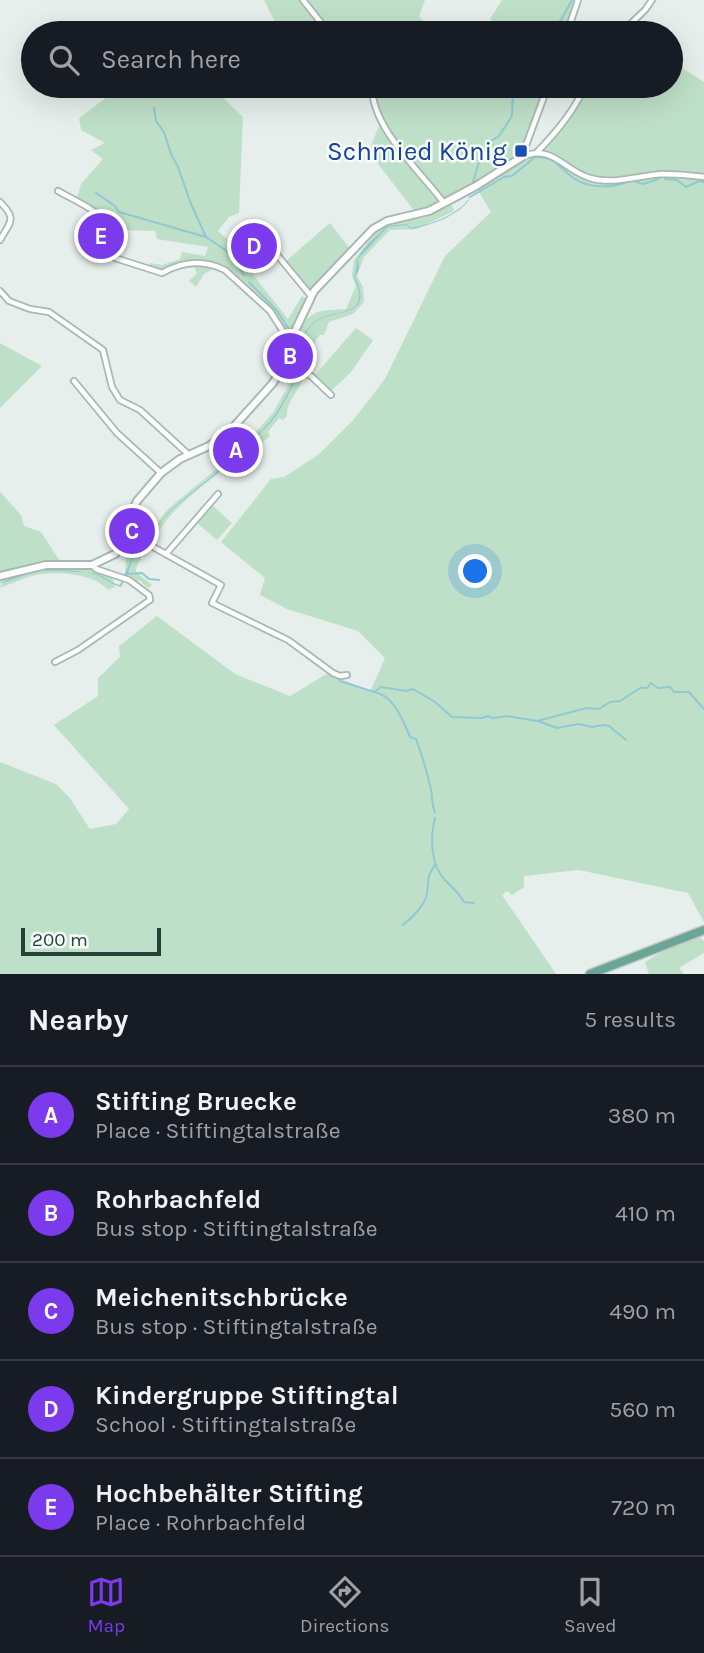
<!DOCTYPE html>
<html lang="en">
<head>
<meta charset="utf-8">
<style>
  :root { --surface:#171b24; --page:#242831; --text:#f1f3f6; --muted:#9ea1a6; --line:#363941; --accent:#7c3aed }
  body { margin:0; font-family:Karla,sans-serif; background:var(--page); color:var(--text) }
  .scale { position:absolute; left:21px; bottom:18px; width:140px; box-sizing:border-box; padding-left:7px; border:4px solid #24423a; border-top:0; font-size:19px; line-height:24px; white-space:nowrap; color:#24423a; -webkit-text-stroke:5px #f7fbf9; paint-order:stroke }
  .you { position:absolute; left:476px; top:572px; width:24px; height:24px; margin:-18px; border:5px solid #fff; border-radius:50%; background:#1a73e8; box-shadow:0 0 0 10px #1a73e833 }
  .badge { display:grid; place-items:center; width:46px; height:46px; border-radius:50%; background:var(--accent); color:#fff; font-size:23px; font-weight:700 }
  .pin { position:absolute; translate:-50% -50%; border:4px solid #fff; box-shadow:0 2px 7px #0006 }
  .list { margin:0; padding:0; list-style:none }
  h2 { display:flex; justify-content:space-between; align-items:center; height:91px; margin:0; padding:0 28px; font-size:30px }
  h2 small { font-size:23px; font-weight:400; color:var(--muted) }
  .list li { display:grid; grid-template-columns:46px 1fr auto; gap:21px; align-items:center; box-sizing:border-box; height:98px; padding:0 28px; border-top:2px solid var(--line) }
  .list b { display:block; font-size:26px; white-space:nowrap }
  .list p { margin:0; font-size:23px; white-space:nowrap; color:var(--muted) }
  .list em { font-size:23px; font-style:normal; color:var(--muted) }
  .icon { flex:none; width:38px; height:38px; fill:none; stroke:currentColor; stroke-width:2; stroke-linecap:round; stroke-linejoin:round }
  .map { position:relative; flex:none; width:704px; height:974px; overflow:hidden }
  .search { position:absolute; background:var(--surface); box-shadow:0 7px 28px #0002; left:21px; right:21px; top:21px; height:77px; display:flex; align-items:center; gap:18px; box-sizing:border-box; padding:0 24px; border-radius:38px; color:var(--muted); font-size:26px }
  .sheet { height:581px; background:var(--surface) }
  nav { display:flex; justify-content:space-around; align-items:center; box-sizing:border-box; height:98px; border-top:2px solid var(--line); background:var(--surface); font-size:19px; color:var(--muted) }
  nav a { display:grid; justify-items:center; gap:4px }
  nav .on { color:var(--accent) }
  .map>svg:first-child { display:block }
  .green { fill:#bfe0c8 }
  .water { fill:#8ec9d4 }
  .lines { fill:none; stroke-linecap:round; stroke-linejoin:round }
  .stream { stroke:#8ec9d4; stroke-width:2 }
  .minor-casing { stroke:#a8b8b2; stroke-width:8 }
  .tertiary-casing { stroke:#a8b8b2; stroke-width:10 }
  .primary-casing { stroke:#c2cac8; stroke-width:11 }
  .minor { stroke:#fff; stroke-width:4.5 }
  .tertiary { stroke:#fff; stroke-width:6 }
  .primary { stroke:#6aa596; stroke-width:8 }
  .transit-dot { fill:#1a4fb4; stroke:#f7fbf9; stroke-width:2.5 }
  .labels { text-anchor:middle; stroke-width:5; stroke-linejoin:round; paint-order:stroke }
  .transit-label { font-size:26px; fill:#164399; stroke:#f7fbf9; text-anchor:end }
</style>
</head>
<body>
<div class="map">
<svg width="704" height="974" viewBox="0 0 704 974">
  <rect width="100%" height="100%" fill="#e6efeb"/>
  <g class="green">
    <polygon points="264,0 425,0 419,16 432,33 269,33 278,28"/>
    <polygon points="502,0 575,0 564,33 505,33 490,19"/>
    <polygon points="671,61 704,82 704,922 688,893 579,870 524,876 524,887 512,895 507,891 502,895 556,974 0,974 0,762 56,784 69,797 90,829 116,824 129,809 54,725 98,696 98,678 120,657 119,646 157,616 235,674 290,696 328,673 370,692 385,658 358,631 287,609 260,595 265,578 221,542 271,479 284,477 318,455 354,419 385,379 445,256 491,212 477,189 507,171 507,167 491,176 486,176 485,178 432,207 415,212 369,152 382,117 376,106 374,86 545,86 520,156 542,154 536,148 573,104 582,86 671,86"/>
    <path d="M 122,86 L 160,86 L 173,92 L 187,86 L 211,86 L 243,117 L 239,213 L 229,217 L 218,231 L 243,254 L 254,276 L 288,319 L 302,296 L 306,299 L 295,325 L 301,328 C 311,308 325,311 346,309 L 356,286 L 352,276 L 354,260 L 378,230 L 404,220 L 423,218 L 452,205 L 454,211 L 417,229 L 390,230 L 364,257 L 357,276 L 363,287 L 364,302 L 353,314 L 329,322 L 324,335 L 320,335 C 308,349 308,364 302,381 C 297,394 286,402 287,416 L 283,420 L 279,418 L 268,432 L 270,436 L 244,458 L 241,456 C 218,474 157,516 154,545 L 149,542 L 136,568 L 136,572 L 152,585 L 148,588 L 139,580 L 137,582 L 125,575 L 126,557 L 135,549 L 139,541 L 142,542 L 168,509 L 237,452 L 273,413 L 292,379 L 297,349 L 296,343 L 287,335 L 272,309 L 227,268 L 221,273 L 213,269 L 204,274 L 196,287 L 189,281 L 197,273 L 194,267 L 177,270 L 174,264 L 162,270 L 149,267 L 150,263 L 162,265 L 180,259 L 182,252 L 205,256 L 208,247 L 157,239 L 155,231 L 115,230 L 104,216 L 77,198 L 81,184 L 103,159 L 91,150 L 105,143 L 81,130 L 79,118 Z"/>
    <polygon points="330,223 350,249 312,289 306,288 286,261"/>
    <polygon points="356,328 373,340 351,372 331,391 315,377 316,374"/>
    <polygon points="0,343 42,366 0,408"/>
    <path d="M 0,492 L 21,515 L 24,526 L 41,532 L 60,561 L 25,565 L 25,571 C 51,566 87,566 112,576 L 115,587 L 108,590 C 94,573 53,570 32,576 C 21,579 11,584 0,588 L 2,583 L 0,583 Z"/>
    <polygon points="211,504 232,523 217,540 196,522"/>
    <polygon points="699,937 704,941 704,953 679,968 684,974 649,974 645,962 663,951"/>
  </g>
  <path class="water" d="M 470,197 C 464,214 427,227 410,229 L 407,225 L 388,227 L 358,259 L 359,269 L 355,277 C 376,320 332,308 314,323 C 298,338 304,354 298,373 C 294,385 280,412 272,421 C 263,431 254,438 247,450 L 171,510 L 134,553 L 128,574 L 121,587 C 110,583 111,583 101,577 C 87,569 55,570 39,570 L 0,584 C 22,569 49,570 75,572 C 82,572 95,572 102,576 C 112,582 110,582 120,585 L 134,553 L 170,510 L 246,449 C 253,437 263,430 271,420 C 279,411 293,384 297,373 C 303,353 296,339 313,323 C 331,307 374,320 354,278 C 356,271 356,267 357,261 C 360,248 379,235 387,226 L 407,224 L 410,228 C 430,225 460,214 470,197 Z"/>
  <g class="lines">
    <g class="stream">
      <polyline points="547,33 561,20 572,0"/>
      <polyline points="154,108 156,121 164,132 171,154 178,167 191,204 206,237 227,251 244,275"/>
      <polyline points="665,179 677,180 686,187 699,181 704,182"/>
      <polyline points="472,186 478,165 491,141 499,136 512,116 513,86"/>
      <polyline points="96,193 115,206 119,212 206,237"/>
      <path d="M 470,197 L 504,177 L 512,176 L 535,157 C 557,157 557,166 572,177 C 588,189 614,189 631,180 L 643,184 L 659,179"/>
      <polyline points="249,282 277,311 292,334"/>
      <polyline points="128,574 142,573 149,579 159,580"/>
      <polyline points="340,681 374,692 381,687 406,691 413,689 435,702 452,717 482,718 488,716 493,718 507,716 537,721 587,708 599,709 610,702 620,701 640,688 647,688 651,683 658,688 670,687 674,692 689,692 704,709"/>
      <path d="M 375,692 C 395,697 402,719 410,737 L 416,739 C 422,755 427,772 431,789 C 433,798 431,804 435,812"/>
      <polyline points="538,721 557,728 579,724 592,727 604,725 609,726 626,740"/>
      <path d="M 435,818 C 430,837 430,866 446,881 C 453,888 459,893 464,902 L 474,903"/>
      <path d="M 403,925 C 412,918 426,904 427,893 C 429,879 426,878 435,865"/>
    </g>
    <g class="minor-casing">
      <g id="minor">
        <polyline points="303,0 322,24 339,33"/>
        <polyline points="567,33 578,0"/>
        <polyline points="621,33 645,10 652,0"/>
        <path d="M 372,86 C 371,127 420,171 444,203"/>
        <path d="M 537,152 C 556,133 574,111 585,86"/>
        <polyline points="522,156 548,86"/>
        <path d="M 522,157 C 551,143 565,171 590,178 C 612,185 638,176 661,174 C 675,174 690,175 704,177"/>
        <path d="M 58,191 C 74,200 112,217 115,235 C 116,242 115,251 115,258 L 162,273 C 183,261 203,259 225,270 L 270,311 L 291,344"/>
        <path d="M 0,202 C 17,219 11,221 0,240"/>
        <polyline points="252,230 259,233 311,296"/>
        <polyline points="0,291 9,301 30,309 49,312 103,350 112,387 120,400 140,410 189,455"/>
        <polyline points="284,364 311,376 331,395"/>
        <polyline points="74,381 117,433 161,473"/>
        <polyline points="127,537 139,539 221,585 212,603 288,640 333,673 340,676 347,675"/>
        <polyline points="166,554 218,494"/>
        <polyline points="55,662 78,650 150,600 149,595 129,580 96,569 92,565"/>
      </g>
    </g>
    <g class="tertiary-casing">
      <polyline id="tertiary" points="0,576 46,565 92,565 115,554 125,542 131,514 137,501 161,473 180,459 209,446 228,433 273,383 284,364 295,331 314,291 373,229 387,221 429,211 476,186 522,157"/>
    </g>
    <g class="primary-casing">
      <polyline id="primary" points="590,974 704,930"/>
    </g>
    <use href="#minor" class="minor"/>
    <use href="#tertiary" class="tertiary"/>
    <use href="#primary" class="primary"/>
  </g>
  <rect class="transit-dot" x="514" y="144" width="14" height="14" rx="3.5"/>
  <g class="labels">
    <g class="transit-label">
      <text x="507" y="160">Schmied König</text>
    </g>
  </g>
</svg>
<div class="scale">200 m</div>
<div class="you"></div>
<div class="pin badge" style="left:236px;top:450px">A</div>
<div class="pin badge" style="left:290px;top:356px">B</div>
<div class="pin badge" style="left:132px;top:531px">C</div>
<div class="pin badge" style="left:254px;top:246px">D</div>
<div class="pin badge" style="left:101px;top:236px">E</div>
<div class="search"><svg class="icon" aria-label="search" viewBox="0 0 24 24"><circle cx="10" cy="10" r="6"/><path d="M15 15l6 6"/></svg>Search here</div>
</div>
<section class="sheet">
<h2>Nearby<small>5 results</small></h2>
<ul class="list">
<li><span class="badge">A</span><div><b>Stifting Bruecke</b><p>Place · Stiftingtalstraße</p></div><em>380 m</em></li>
<li><span class="badge">B</span><div><b>Rohrbachfeld</b><p>Bus stop · Stiftingtalstraße</p></div><em>410 m</em></li>
<li><span class="badge">C</span><div><b>Meichenitschbrücke</b><p>Bus stop · Stiftingtalstraße</p></div><em>490 m</em></li>
<li><span class="badge">D</span><div><b>Kindergruppe Stiftingtal</b><p>School · Stiftingtalstraße</p></div><em>560 m</em></li>
<li><span class="badge">E</span><div><b>Hochbehälter Stifting</b><p>Place · Rohrbachfeld</p></div><em>720 m</em></li>
</ul>
</section>
<nav>
<a class="on"><svg class="icon" aria-label="map" viewBox="0 0 24 24"><path d="M3 6l6-2 6 2 6-2v14l-6 2-6-2-6 2zM9 4v14M15 6v14"/></svg>Map</a>
<a><svg class="icon" aria-label="directions" viewBox="0 0 24 24"><path d="M12 3l9 9-9 9-9-9zM9 14v-3h6M13 9l2 2-2 2"/></svg>Directions</a>
<a><svg class="icon" aria-label="saved" viewBox="0 0 24 24"><path d="M7 4h10v16l-5-4-5 4z"/></svg>Saved</a>
</nav>
</body>
</html>
